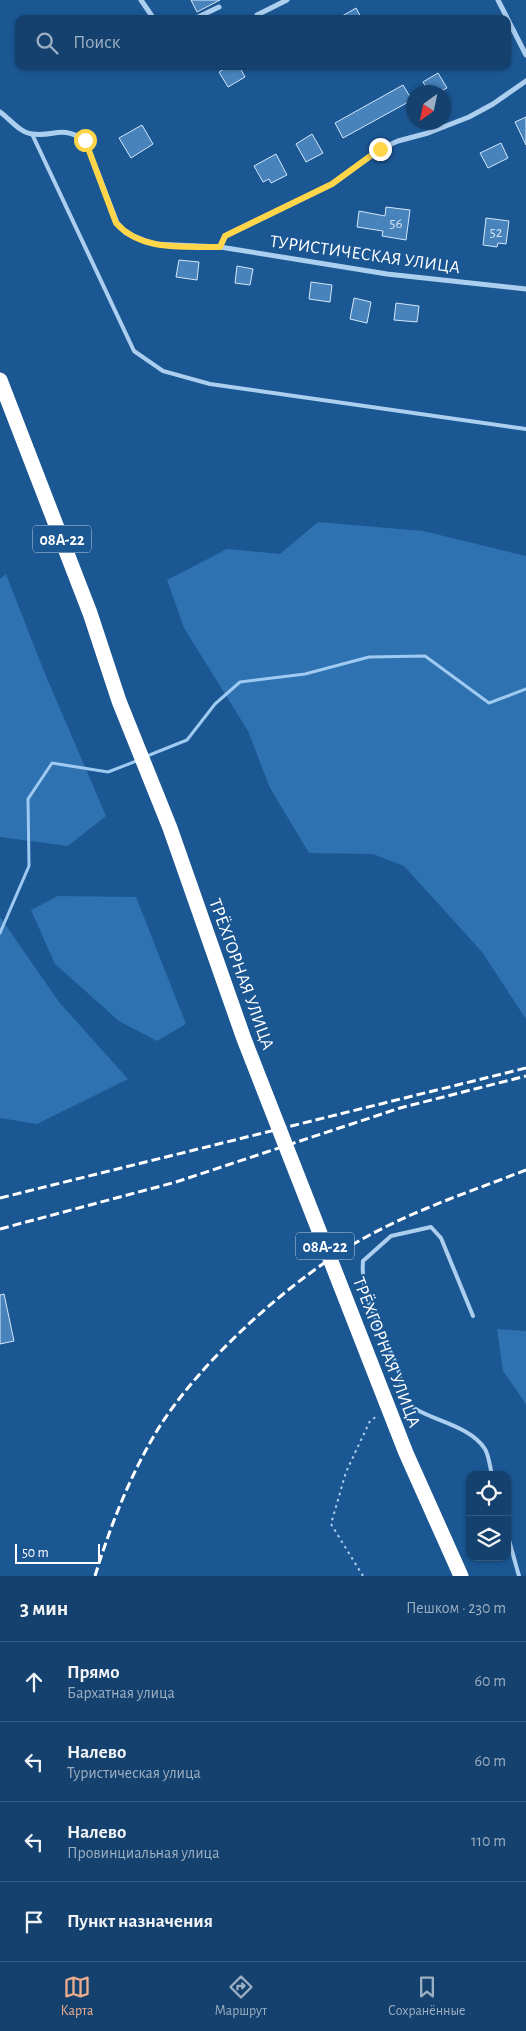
<!DOCTYPE html>
<html lang="ru">
<head>
<meta charset="utf-8">
<style>
  :root { --surface:#14416e; --page:#214c76; --text:#f1f3f6; --muted:#9dafc2; --line:#335a81; --accent:#eead8d }
  body { margin:0; font-family:"Alegreya Sans",sans-serif; background:var(--page); color:var(--text) }
  .controls { position:absolute; right:15px; bottom:15px; display:grid; overflow:hidden; border-radius:10px; box-shadow:0 1px 4px #0004 }
  .controls button { width:45px; height:45px; display:grid; place-items:center; padding:0; border:0; border-bottom:1px solid var(--line); background:var(--surface); color:var(--text); font:25px sans-serif }
  .compass { position:absolute; left:406px; top:85px; width:45px; height:45px; border-radius:50%; background:var(--surface); box-shadow:0 1px 4px #0004; rotate:213deg }
  .scale { position:absolute; left:15px; bottom:12px; width:85px; box-sizing:border-box; padding-left:5px; border:2px solid #fff; border-top:0; font-size:14px; line-height:18px; white-space:nowrap; color:#fff; -webkit-text-stroke:4px #1b5793; paint-order:stroke }
  .stop { position:absolute; width:15px; height:15px; margin:-11px; border:4px solid #ffd54a; border-radius:50%; background:#fff }
  .stop.end { background:#ffd54a; border-color:#fff; box-shadow:0 1px 5px #0008 }
  .list { margin:0; padding:0; list-style:none }
  h2 { display:flex; justify-content:space-between; align-items:center; height:65px; margin:0; padding:0 20px; font-size:21px }
  h2 small { font-size:16px; font-weight:400; color:var(--muted) }
  .list li { display:grid; grid-template-columns:32px 1fr auto; gap:15px; align-items:center; box-sizing:border-box; height:80px; padding:0 20px; border-top:1px solid var(--line) }
  .list b { display:block; font-size:19px; white-space:nowrap }
  .list p { margin:0; font-size:16px; white-space:nowrap; color:var(--muted) }
  .list em { font-size:16px; font-style:normal; color:var(--muted) }
  .icon { flex:none; width:28px; height:28px; fill:none; stroke:currentColor; stroke-width:2; stroke-linecap:round; stroke-linejoin:round }
  .map { position:relative; flex:none; width:526px; height:1576px; overflow:hidden }
  .search { position:absolute; background:var(--surface); box-shadow:0 1px 4px #0004; left:15px; right:15px; top:15px; height:55px; display:flex; align-items:center; gap:12px; box-sizing:border-box; padding:0 18px; border-radius:10px; color:var(--muted); font-size:19px }
  .sheet { height:385px; background:var(--surface) }
  nav { display:flex; justify-content:space-around; align-items:center; box-sizing:border-box; height:70px; border-top:1px solid var(--line); background:var(--surface); font-size:14px; color:var(--muted) }
  nav a { display:grid; justify-items:center; gap:2px }
  nav .on { color:var(--accent) }
  .map>svg:first-child { display:block }
  .green { fill:#2e72b1 }
  .lines { fill:none; stroke-linecap:round; stroke-linejoin:round }
  .stream { stroke:#9fcaf1; stroke-width:3 }
  .building { fill:#4883bc; stroke:#d3e7fb }
  .path { stroke:#accfef; stroke-width:2; stroke-dasharray:2.5 4; stroke-linecap:butt }
  .lane { stroke:#accfef; stroke-width:4 }
  .street { stroke:#accfef; stroke-width:5 }
  .highway { stroke:#fff; stroke-width:15 }
  .rail { stroke:#fff; stroke-width:3; stroke-dasharray:9 4; stroke-linecap:butt }
  .route { stroke:#ffd54a; stroke-width:6 }
  .labels { text-anchor:middle; stroke-width:4; stroke-linejoin:round; paint-order:stroke }
  .number-label { font-size:15px; fill:#d1e0ee }
  .shield { fill:#1b5793; stroke:#bbcddf; stroke-width:1 }
  .shield-label { font-size:16px; font-weight:bold; fill:#fff }
  .street-label { font-size:18px; fill:#fff; stroke:#1b5793 }
</style>
</head>
<body>
<div class="map">
<svg width="526" height="1576" viewBox="0 0 526 1576">
  <rect width="100%" height="100%" fill="#1b5793"/>
  <g class="green">
    <polygon points="318,522 423,531 526,556 526,1019 482,952 404,866 373,854 309,853 270,788 248,731 184,628 167,580 227,549 280,554"/>
    <polygon points="6,574 45,674 106,816 68,846 0,837 0,579"/>
    <polygon points="58,896 136,897 186,1024 157,1041 119,1021 55,964 31,910"/>
    <polygon points="0,917 59,1002 128,1079 37,1124 0,1118"/>
    <polygon points="497,1329 526,1331 526,1404 503,1371"/>
  </g>
  <g class="lines">
    <g class="stream">
      <polyline points="147,756 187,740 215,704 240,682 305,674 369,657 425,656 489,703 526,689"/>
      <polyline points="0,933 29,866 28,799 52,763 108,772 139,760"/>
    </g>
  </g>
  <g class="building">
    <polygon points="191,0 220,0 197,12"/>
    <polygon points="356,8 362,19 337,19"/>
    <polygon points="229,66 239,66 245,77 228,87 219,72"/>
    <polygon points="438,73 447,88 439,92 429,92 423,82"/>
    <polygon points="403,85 412,100 343,138 335,123"/>
    <polygon points="526,117 526,145 515,122"/>
    <polygon points="142,125 153,144 131,158 119,138"/>
    <polygon points="312,134 323,153 306,162 296,144"/>
    <polygon points="501,143 508,158 488,168 480,153"/>
    <polygon points="276,154 287,175 271,183 269,179 263,182 254,166"/>
    <polygon points="386,207 410,210 406,240 382,236 383,231 357,227 359,211 385,216"/>
    <polygon points="486,218 509,221 506,244 498,243 497,247 483,245"/>
    <polygon points="179,260 199,262 197,280 176,277"/>
    <polygon points="237,266 253,269 250,285 235,283"/>
    <polygon points="311,282 332,285 330,302 309,299"/>
    <polygon points="354,298 371,302 367,323 350,319"/>
    <polygon points="396,303 419,306 417,322 394,320"/>
    <polygon points="4,1294 14,1341 0,1344 0,1295"/>
  </g>
  <g class="lines">
    <polyline class="path" points="363,1576 331,1524 346,1472 370,1421 377,1416"/>
    <g class="lane">
      <polyline points="32,134 134,351 163,371 210,384 526,429"/>
      <path d="M 473,1316 L 441,1238 L 431,1227 L 391,1236 L 363,1261 C 360,1301 384,1333 398,1369 C 401,1378 400,1391 405,1399 C 416,1419 467,1421 485,1449 C 489,1456 490,1467 492,1475"/>
      <polyline points="507,1533 519,1576"/>
    </g>
    <g class="street">
      <polyline points="141,0 154,19"/>
      <polyline points="498,0 526,55"/>
      <polyline points="257,15 287,0"/>
      <polyline points="194,19 219,7"/>
      <path d="M 0,112 C 9,118 20,133 32,134 C 56,137 59,125 85,140 L 117,223 L 126,233 L 153,244 L 220,247 L 387,274 L 526,289"/>
      <polyline points="220,247 225,236 332,184 380,149 398,141 428,133 469,117 493,104 526,81"/>
    </g>
    <polyline class="highway" points="0,380 90,613 119,701 170,828 244,1039 406,1453 461,1576"/>
    <g class="rail">
      <polyline points="0,1198 526,1068"/>
      <polyline points="0,1229 176,1182 400,1108 526,1076"/>
      <path d="M 95,1576 C 110,1527 129,1478 155,1434 C 197,1363 294,1276 366,1237 C 417,1209 472,1191 526,1170"/>
    </g>
  </g>
  <g class="lines">
    <path class="route" d="M 85,140 L 116,223 C 142,252 184,246 220,247 L 225,236 L 332,184 L 380,149"/>
  </g>
  <g class="labels">
    <g class="number-label">
      <text x="396" y="228">56</text>
      <text x="496" y="237">52</text>
    </g>
    <g class="shield">
      <rect x="33" y="525.5" width="58" height="27" rx="4"/>
      <rect x="296" y="1232.5" width="58" height="27" rx="4"/>
    </g>
    <g class="shield-label">
      <text x="62" y="545">08А-22</text>
      <text x="325" y="1252">08А-22</text>
    </g>
    <g class="street-label">
      <text transform="translate(365 254) rotate(8)" y="6">ТУРИСТИЧЕСКАЯ УЛИЦА</text>
      <text transform="translate(242 974) rotate(70)" y="6">ТРЁХГОРНАЯ УЛИЦА</text>
      <text transform="translate(387 1352) rotate(69)" y="6">ТРЁХГОРНАЯ УЛИЦА</text>
    </g>
  </g>
</svg>
<div class="controls">
<button><svg class="icon" aria-label="locate" viewBox="0 0 24 24"><circle cx="12" cy="12" r="6"/><path d="M12 2v4M12 18v4M2 12h4M18 12h4"/></svg></button>
<button><svg class="icon" aria-label="layers" viewBox="0 0 24 24"><path d="M12 4l9 5-9 5-9-5zM3 14l9 5 9-5"/></svg></button>
</div>
<svg class="compass" viewBox="-18 -18 36 36"><path d="M0-13l5 13h-10z" fill="#e53935"/><path d="M0 13l5-13h-10z" fill="#9dafc2"/></svg>
<div class="scale">50 m</div>
<div class="stop" style="left:85px;top:140px"></div>
<div class="stop end" style="left:380px;top:149px"></div>
<div class="search"><svg class="icon" aria-label="search" viewBox="0 0 24 24"><circle cx="10" cy="10" r="6"/><path d="M15 15l6 6"/></svg>Поиск</div>
</div>
<section class="sheet">
<h2>3 мин<small>Пешком · 230 m</small></h2>
<ul class="list">
<li><svg class="icon" aria-label="ahead" viewBox="0 0 24 24"><path d="M12 20V5M6 11l6-6 6 6"/></svg><div><b>Прямо</b><p>Бархатная улица</p></div><em>60 m</em></li>
<li><svg class="icon" aria-label="left" viewBox="0 0 24 24"><path d="M17 20v-9H6M10 6l-5 5 5 5"/></svg><div><b>Налево</b><p>Туристическая улица</p></div><em>60 m</em></li>
<li><svg class="icon" aria-label="left" viewBox="0 0 24 24"><path d="M17 20v-9H6M10 6l-5 5 5 5"/></svg><div><b>Налево</b><p>Провинциальная улица</p></div><em>110 m</em></li>
<li><svg class="icon" aria-label="arrive" viewBox="0 0 24 24"><path d="M6 21V4h12l-3 4 3 4H6"/></svg><div><b>Пункт назначения</b></div></li>
</ul>
</section>
<nav>
<a class="on"><svg class="icon" aria-label="map" viewBox="0 0 24 24"><path d="M3 6l6-2 6 2 6-2v14l-6 2-6-2-6 2zM9 4v14M15 6v14"/></svg>Карта</a>
<a><svg class="icon" aria-label="directions" viewBox="0 0 24 24"><path d="M12 3l9 9-9 9-9-9zM9 14v-3h6M13 9l2 2-2 2"/></svg>Маршрут</a>
<a><svg class="icon" aria-label="saved" viewBox="0 0 24 24"><path d="M7 4h10v16l-5-4-5 4z"/></svg>Сохранённые</a>
</nav>
</body>
</html>
